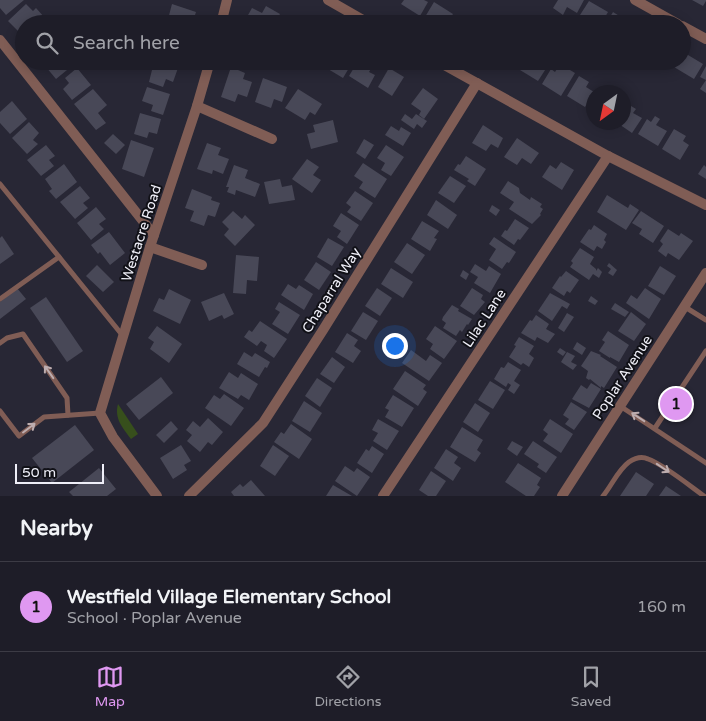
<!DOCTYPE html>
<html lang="en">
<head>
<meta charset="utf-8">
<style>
  :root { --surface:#1e1d28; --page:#262630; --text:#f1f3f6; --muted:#a1a2a8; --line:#3c3b45; --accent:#df98f1 }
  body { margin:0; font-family:"Varela Round",sans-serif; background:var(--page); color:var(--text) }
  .compass { position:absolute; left:586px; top:85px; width:45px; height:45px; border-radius:50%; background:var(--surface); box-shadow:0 2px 12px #0003; rotate:213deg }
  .scale { position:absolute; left:15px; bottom:12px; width:89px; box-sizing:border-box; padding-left:5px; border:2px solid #efeff8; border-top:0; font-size:14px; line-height:18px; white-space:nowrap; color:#efeff8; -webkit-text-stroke:4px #111117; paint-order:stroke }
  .you { position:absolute; left:394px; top:345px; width:18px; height:18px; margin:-12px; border:4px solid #fff; border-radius:50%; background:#1a73e8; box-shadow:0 0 0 8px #1a73e833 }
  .badge { display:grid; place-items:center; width:32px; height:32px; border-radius:50%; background:var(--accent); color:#111; font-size:16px; font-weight:700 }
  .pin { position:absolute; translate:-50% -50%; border:2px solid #fff; box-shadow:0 1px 5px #0006 }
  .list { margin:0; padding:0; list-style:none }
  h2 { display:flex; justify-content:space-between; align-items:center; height:65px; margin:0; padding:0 20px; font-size:21px }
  h2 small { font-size:16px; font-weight:400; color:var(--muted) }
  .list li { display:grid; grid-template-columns:32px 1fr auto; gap:15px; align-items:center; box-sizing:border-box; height:90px; padding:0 20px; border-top:1px solid var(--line) }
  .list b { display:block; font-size:19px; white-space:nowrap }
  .list p { margin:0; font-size:16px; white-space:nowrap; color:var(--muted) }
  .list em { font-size:16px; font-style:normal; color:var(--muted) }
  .icon { flex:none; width:28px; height:28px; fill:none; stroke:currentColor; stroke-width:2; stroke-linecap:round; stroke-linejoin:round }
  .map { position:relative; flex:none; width:706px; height:496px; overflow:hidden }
  .search { position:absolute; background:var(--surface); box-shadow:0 2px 12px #0003; left:15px; right:15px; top:15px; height:55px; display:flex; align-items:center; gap:12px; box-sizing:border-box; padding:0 18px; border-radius:28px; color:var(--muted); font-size:19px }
  .sheet { height:155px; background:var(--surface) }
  nav { display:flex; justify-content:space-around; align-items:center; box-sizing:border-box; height:70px; border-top:1px solid var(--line); background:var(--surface); font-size:14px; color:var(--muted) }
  nav a { display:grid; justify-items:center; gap:2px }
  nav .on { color:var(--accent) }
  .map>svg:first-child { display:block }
  .green { fill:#374f1c }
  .building { fill:#484857 }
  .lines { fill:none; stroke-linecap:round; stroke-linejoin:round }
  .service { stroke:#805d55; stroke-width:5 }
  .minor { stroke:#805d55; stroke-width:10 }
  .oneway { stroke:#bdadaf }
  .labels { text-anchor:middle; stroke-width:4; stroke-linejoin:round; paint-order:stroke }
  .street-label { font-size:14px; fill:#efeff8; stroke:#111117 }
</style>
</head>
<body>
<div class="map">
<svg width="706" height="496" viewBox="0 0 706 496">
  <rect width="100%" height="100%" fill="#282735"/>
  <path class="green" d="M 118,404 L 138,434 L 131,439 C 123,428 114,419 118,404 Z"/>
  <g class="building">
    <polygon points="0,0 24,0 6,15 0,8"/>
    <polygon points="404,0 424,0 428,2 420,16 401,4"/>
    <polygon points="558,0 584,0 577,13 567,7 563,15 553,8"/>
    <polygon points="692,0 706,0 706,1 703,6"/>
    <polygon points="589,1 608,12 601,24 592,24 593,22 580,15"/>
    <polygon points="434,2 453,14 447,24 435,24 425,17"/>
    <polygon points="26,4 33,11 36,8 44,17 37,24 24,24 24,37 8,21"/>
    <polygon points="172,4 196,12 192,24 178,24 179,22 168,19"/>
    <polygon points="266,6 280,14 274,24 243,24 252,8 262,13"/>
    <polygon points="613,12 632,24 606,24"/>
    <polygon points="457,17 468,24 453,24"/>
    <polygon points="288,18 298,24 284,24"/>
    <polygon points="683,52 703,64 694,79 674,67 678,61 682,61"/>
    <polygon points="52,61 78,61 56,79 46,67 52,62"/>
    <polygon points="144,61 156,61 178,68 173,82 166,79 163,87 149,82 152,70 142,67"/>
    <polygon points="326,61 350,61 352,63 343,78 323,66"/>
    <polygon points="358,61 367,61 373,65 369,72 375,75 368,88 349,76"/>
    <polygon points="525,61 538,61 547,67 538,81 520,70"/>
    <polygon points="560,64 575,73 561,96 542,84 551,69 555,72"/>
    <polygon points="706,66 706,93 700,89 706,80 700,77"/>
    <polygon points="231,67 245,73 243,79 252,82 247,97 238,94 235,102 221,97"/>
    <polygon points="77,68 91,85 72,100 63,89 69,83 65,78"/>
    <polygon points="389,68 404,77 392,96 378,87"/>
    <polygon points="579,76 589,82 586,87 594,92 585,107 567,96"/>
    <polygon points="263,78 287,87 282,102 274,99 271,108 255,102"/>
    <polygon points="147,87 170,94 163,115 151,111 153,105 142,101"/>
    <polygon points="423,88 438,99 424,119 419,115 421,111 411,104"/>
    <polygon points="93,89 107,105 98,113 106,123 96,130 74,104"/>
    <polygon points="298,89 322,104 315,115 310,112 305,120 285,108"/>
    <polygon points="12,101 27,119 10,134 0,123 0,112"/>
    <polygon points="631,106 636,109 633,113 642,118 632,133 616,122 624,122 624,108 628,111"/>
    <polygon points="140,113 161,119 157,134 149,132 147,138 134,134"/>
    <polygon points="405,114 412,119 416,114 427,121 422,128 417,124 414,129 401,120"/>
    <polygon points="655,116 660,119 656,125 667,131 658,146 638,134 647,119 651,122"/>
    <polygon points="333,120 338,142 311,149 307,134 315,132 313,125"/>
    <polygon points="29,122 39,133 33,140 38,144 27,154 12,138"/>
    <polygon points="483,125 503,138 498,148 491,144 486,151 472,143"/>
    <polygon points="391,126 399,131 401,127 411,133 403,146 385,135"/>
    <polygon points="674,129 686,136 683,141 689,145 680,160 662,149"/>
    <polygon points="113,134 125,145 116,154 104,143"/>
    <polygon points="517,138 539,153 531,164 522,158 517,165 504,157"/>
    <polygon points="364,139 374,145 365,159 356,153"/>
    <polygon points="131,140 154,148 144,177 122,169"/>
    <polygon points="207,143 221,148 218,155 229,159 223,174 213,170 212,174 197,169"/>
    <polygon points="46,145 55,156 49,160 54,166 41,176 27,160"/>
    <polygon points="386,145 404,157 391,176 381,170 385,163 377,158"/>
    <polygon points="466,156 486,169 475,186 467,181 469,179 454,170 458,164 460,165"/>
    <polygon points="307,159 319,167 313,175 321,180 312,193 292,179"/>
    <polygon points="561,162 574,170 562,190 542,177 550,165 556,169"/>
    <polygon points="363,163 387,179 375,198 359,188 363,182 354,176"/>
    <polygon points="64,164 77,182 56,199 49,191 52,189 45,179"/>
    <polygon points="234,165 248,170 245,178 260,184 255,197 236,190 235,195 227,192 229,187 226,187"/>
    <polygon points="704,165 706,167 706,179 698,174"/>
    <polygon points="450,176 466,186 454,203 438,193"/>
    <polygon points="280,179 282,187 292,185 295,200 269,204 264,182"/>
    <polygon points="508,181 519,188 520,193 530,200 531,197 542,204 540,207 543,209 540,214 541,215 532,224 509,209 514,202 500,193"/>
    <polygon points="80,186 90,198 83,203 88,208 75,219 60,202"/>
    <polygon points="192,189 212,197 211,200 220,203 215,217 208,215 204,226 190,221 194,211 185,208"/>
    <polygon points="355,191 373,203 361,221 347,212 351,207 346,203"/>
    <polygon points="607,195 628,208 630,204 639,210 626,230 597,212"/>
    <polygon points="436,200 457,215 448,229 427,215"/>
    <polygon points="492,205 500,210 496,216 489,211"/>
    <polygon points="96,207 106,219 99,224 104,229 91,240 77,223"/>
    <polygon points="233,211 242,219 245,215 255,225 235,246 224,235 229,229 222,222"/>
    <polygon points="641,211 664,226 653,243 639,234 642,229 632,223"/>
    <polygon points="341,213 359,225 347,244 337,237 341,231 333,226"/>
    <polygon points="515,219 529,228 520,240 518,239 514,245 501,236 505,230 507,231"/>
    <polygon points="422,221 439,231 434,238 437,239 430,251 411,239"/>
    <polygon points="594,225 607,234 604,240 606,242 602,249 597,246 594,251 580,242 589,229 591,230"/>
    <polygon points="668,229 679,236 681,233 693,241 679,260 668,253 666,257 658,251 663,244 660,241"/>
    <polygon points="109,232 125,253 110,265 100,252 98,254 91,245"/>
    <polygon points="2,236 14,254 0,264 0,238"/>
    <polygon points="494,237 516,252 509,263 507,262 502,269 489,260 496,249 489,244"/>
    <polygon points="328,238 344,247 332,266 317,257"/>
    <polygon points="407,243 425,255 412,274 394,262"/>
    <polygon points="580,248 594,257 590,264 596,269 596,271 598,268 602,272 599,278 593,274 589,280 570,267 573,263 571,261"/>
    <polygon points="236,255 259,257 257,281 247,280 246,294 233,293"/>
    <polygon points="316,262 331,272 319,290 304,280"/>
    <polygon points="609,263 617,270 613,276 608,273 611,269 607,266"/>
    <polygon points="475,264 486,271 489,266 501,274 490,293 474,283 478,277 470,272"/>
    <polygon points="97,265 114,282 103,292 86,276"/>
    <polygon points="660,266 676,276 664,295 648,286"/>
    <polygon points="391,268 413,282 403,298 381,284"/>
    <polygon points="463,270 469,274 466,280 460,276"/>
    <polygon points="566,271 579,280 570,293 567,291 564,296 552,288 560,276 561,277"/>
    <polygon points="288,284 296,289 299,285 313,294 304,310 281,295"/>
    <polygon points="17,288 26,299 0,319 0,302"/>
    <polygon points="377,288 392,298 380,316 365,306"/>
    <polygon points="472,288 483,295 481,299 485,302 474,315 460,306"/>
    <polygon points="645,288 661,299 649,319 626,303 631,295 637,299"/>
    <polygon points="169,289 191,300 180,324 153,311 159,298 164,300"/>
    <polygon points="224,293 234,314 224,319 222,315 209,321 201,302"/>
    <polygon points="550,293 570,304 567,309 562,306 552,321 538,311"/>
    <polygon points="591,296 598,301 595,305 588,301"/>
    <polygon points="46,297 83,351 67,362 30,308"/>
    <polygon points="279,302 300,315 288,334 272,324 280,312 275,309"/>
    <polygon points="615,303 629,312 625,317 611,309"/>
    <polygon points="452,305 459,309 458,311 472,319 468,325 467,324 462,332 460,330 456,336 443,328 446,323 442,320 443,317"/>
    <polygon points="363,312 378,321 366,340 351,331"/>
    <polygon points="631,312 646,324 634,341 618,331"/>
    <polygon points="567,313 574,317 564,332 558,328"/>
    <polygon points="536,315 549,324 546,329 555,334 548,343 537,337 535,341 521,333 530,320 532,321"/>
    <polygon points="260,321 287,339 274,358 264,351 267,345 261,341 257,346 244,337 249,330 252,332"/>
    <polygon points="157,326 182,344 169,363 150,349 154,342 148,338"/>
    <polygon points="435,326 457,341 444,359 430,349 433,344 426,339"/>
    <polygon points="608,331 629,345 619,362 610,357 610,358 599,351 605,342 602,340"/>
    <polygon points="347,333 358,340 354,346 361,351 353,363 335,352"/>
    <polygon points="519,337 534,346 529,354 534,358 529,367 523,363 521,365 509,357 516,346 514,345"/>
    <polygon points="577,342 586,348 582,355 573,349"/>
    <polygon points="560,348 566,352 563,356 557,352"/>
    <polygon points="411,350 426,361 430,355 442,363 429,381 402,363"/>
    <polygon points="591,351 601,355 600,356 617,367 604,388 601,386 601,388 590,379 589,380 586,378 588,371 581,366"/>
    <polygon points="244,352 252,357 255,353 270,362 267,368 265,367 259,377 237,364"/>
    <polygon points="567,352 575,356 571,362 577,365 573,370 561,362"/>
    <polygon points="332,357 345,367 334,383 320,374"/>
    <polygon points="508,362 521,370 514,381 520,385 514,394 508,390 511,385 508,383 506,387 494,379 501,367 504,368"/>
    <polygon points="405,371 426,385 423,389 427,392 418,406 393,389"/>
    <polygon points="229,372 238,378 241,373 258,384 249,400 241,395 238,399 219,388"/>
    <polygon points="161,377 173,393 139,420 126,404"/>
    <polygon points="317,378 332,388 320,407 305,396"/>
    <polygon points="490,381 505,390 493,409 478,400"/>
    <polygon points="591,383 601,389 589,408 572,399 581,385 587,389"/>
    <polygon points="224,394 244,408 231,426 205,408 214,395 220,399"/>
    <polygon points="393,395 414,408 402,427 385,417 389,410 385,408"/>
    <polygon points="304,401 322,413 310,432 292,421"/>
    <polygon points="571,402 587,412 574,430 565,424 569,419 563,415"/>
    <polygon points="475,403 490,413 478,432 463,422"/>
    <polygon points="208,418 223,432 212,445 208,442 200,452 187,441 192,435 186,430 193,421 200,427"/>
    <polygon points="378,419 399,431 387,450 373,441 378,433 372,430"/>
    <polygon points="550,419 573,434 561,453 543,441 548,434 543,430"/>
    <polygon points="171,421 178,429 164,443 156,435"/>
    <polygon points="291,424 312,439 299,459 274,442 281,432 284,434"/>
    <polygon points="75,425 94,450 52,483 32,458"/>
    <polygon points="462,427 483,440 477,450 481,453 475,462 450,447"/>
    <polygon points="512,441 523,447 517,456 507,449"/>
    <polygon points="533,441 557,457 546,473 537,467 539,464 524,454"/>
    <polygon points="181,445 191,461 184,465 187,470 173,479 160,458"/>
    <polygon points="273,445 289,456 275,476 260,466"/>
    <polygon points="372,446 384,454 372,473 357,463 366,449 369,451"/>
    <polygon points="446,449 458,457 454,463 461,468 453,481 434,468"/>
    <polygon points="518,463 541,478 537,485 540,487 534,496 526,496 505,482"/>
    <polygon points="345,466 354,472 357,468 370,477 357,496 335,481"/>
    <polygon points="99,468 116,489 107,496 73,496 69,492"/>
    <polygon points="431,471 446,481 436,496 428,496 419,490"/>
    <polygon points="636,472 654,484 646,496 620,496"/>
    <polygon points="251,480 265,496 234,496 231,492 240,484 243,487"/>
    <polygon points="333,485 352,496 326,496"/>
    <polygon points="666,486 681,496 659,496"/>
  </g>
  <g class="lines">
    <g class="service">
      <polyline points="0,184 123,336"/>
      <polyline points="0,299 59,257"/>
      <polyline points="685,307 706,320"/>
      <polyline points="0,343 7,338 23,334 67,398 68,415"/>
      <polyline points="620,406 706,463"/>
      <polyline points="0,411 19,436 44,417 100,413"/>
      <polyline points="655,428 706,351"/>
      <path d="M 603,496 C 612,485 618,470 629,462 C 635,458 642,456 648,459 C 663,464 690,486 704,496"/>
    </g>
    <g class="minor">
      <polyline points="328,0 370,24"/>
      <polyline points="635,0 678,24"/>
      <polyline points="221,24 227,0"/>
      <polyline points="682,26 706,39"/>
      <polyline points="0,40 154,235"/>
      <polyline points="437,61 608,156 706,205"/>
      <polyline points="197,106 272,139"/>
      <polyline points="150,247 202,265"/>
      <polyline points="157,496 113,437 100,413 150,247 197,106 210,61"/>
      <polyline points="189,496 263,423 323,330 477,83"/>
      <polyline points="383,496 608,156"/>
      <polyline points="562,496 706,273"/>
    </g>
  </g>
  <defs><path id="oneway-shaft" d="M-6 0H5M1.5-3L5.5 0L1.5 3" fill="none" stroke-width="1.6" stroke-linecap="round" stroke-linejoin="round" transform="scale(1.25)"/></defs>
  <g class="oneway">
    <use href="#oneway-shaft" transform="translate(49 372) rotate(-125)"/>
    <use href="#oneway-shaft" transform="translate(638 417) rotate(-147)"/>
    <use href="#oneway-shaft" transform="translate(29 428) rotate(-37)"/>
    <use href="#oneway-shaft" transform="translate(663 468) rotate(34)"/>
  </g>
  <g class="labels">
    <g class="street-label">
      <text transform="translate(141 233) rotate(-72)" y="5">Westacre Road</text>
      <text transform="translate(331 290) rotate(-58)" y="5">Chaparral Way</text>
      <text transform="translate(484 318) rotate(-57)" y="5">Lilac Lane</text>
      <text transform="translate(622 377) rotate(-57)" y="5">Poplar Avenue</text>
    </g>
  </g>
</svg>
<svg class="compass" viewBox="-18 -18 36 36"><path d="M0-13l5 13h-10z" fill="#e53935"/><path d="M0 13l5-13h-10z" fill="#a1a2a8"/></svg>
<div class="scale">50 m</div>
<div class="you"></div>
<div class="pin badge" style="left:676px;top:404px">1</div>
<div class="search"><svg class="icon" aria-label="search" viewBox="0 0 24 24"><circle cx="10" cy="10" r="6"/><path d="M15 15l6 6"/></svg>Search here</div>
</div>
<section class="sheet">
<h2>Nearby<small></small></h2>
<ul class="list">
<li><span class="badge">1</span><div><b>Westfield Village Elementary School</b><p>School · Poplar Avenue</p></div><em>160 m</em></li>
</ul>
</section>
<nav>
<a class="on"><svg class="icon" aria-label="map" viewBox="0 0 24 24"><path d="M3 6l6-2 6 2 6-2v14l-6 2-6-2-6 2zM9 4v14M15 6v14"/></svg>Map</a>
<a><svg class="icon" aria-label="directions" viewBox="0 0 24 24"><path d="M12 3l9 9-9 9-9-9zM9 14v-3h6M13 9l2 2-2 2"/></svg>Directions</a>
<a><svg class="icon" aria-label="saved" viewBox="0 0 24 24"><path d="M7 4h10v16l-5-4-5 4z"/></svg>Saved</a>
</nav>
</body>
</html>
